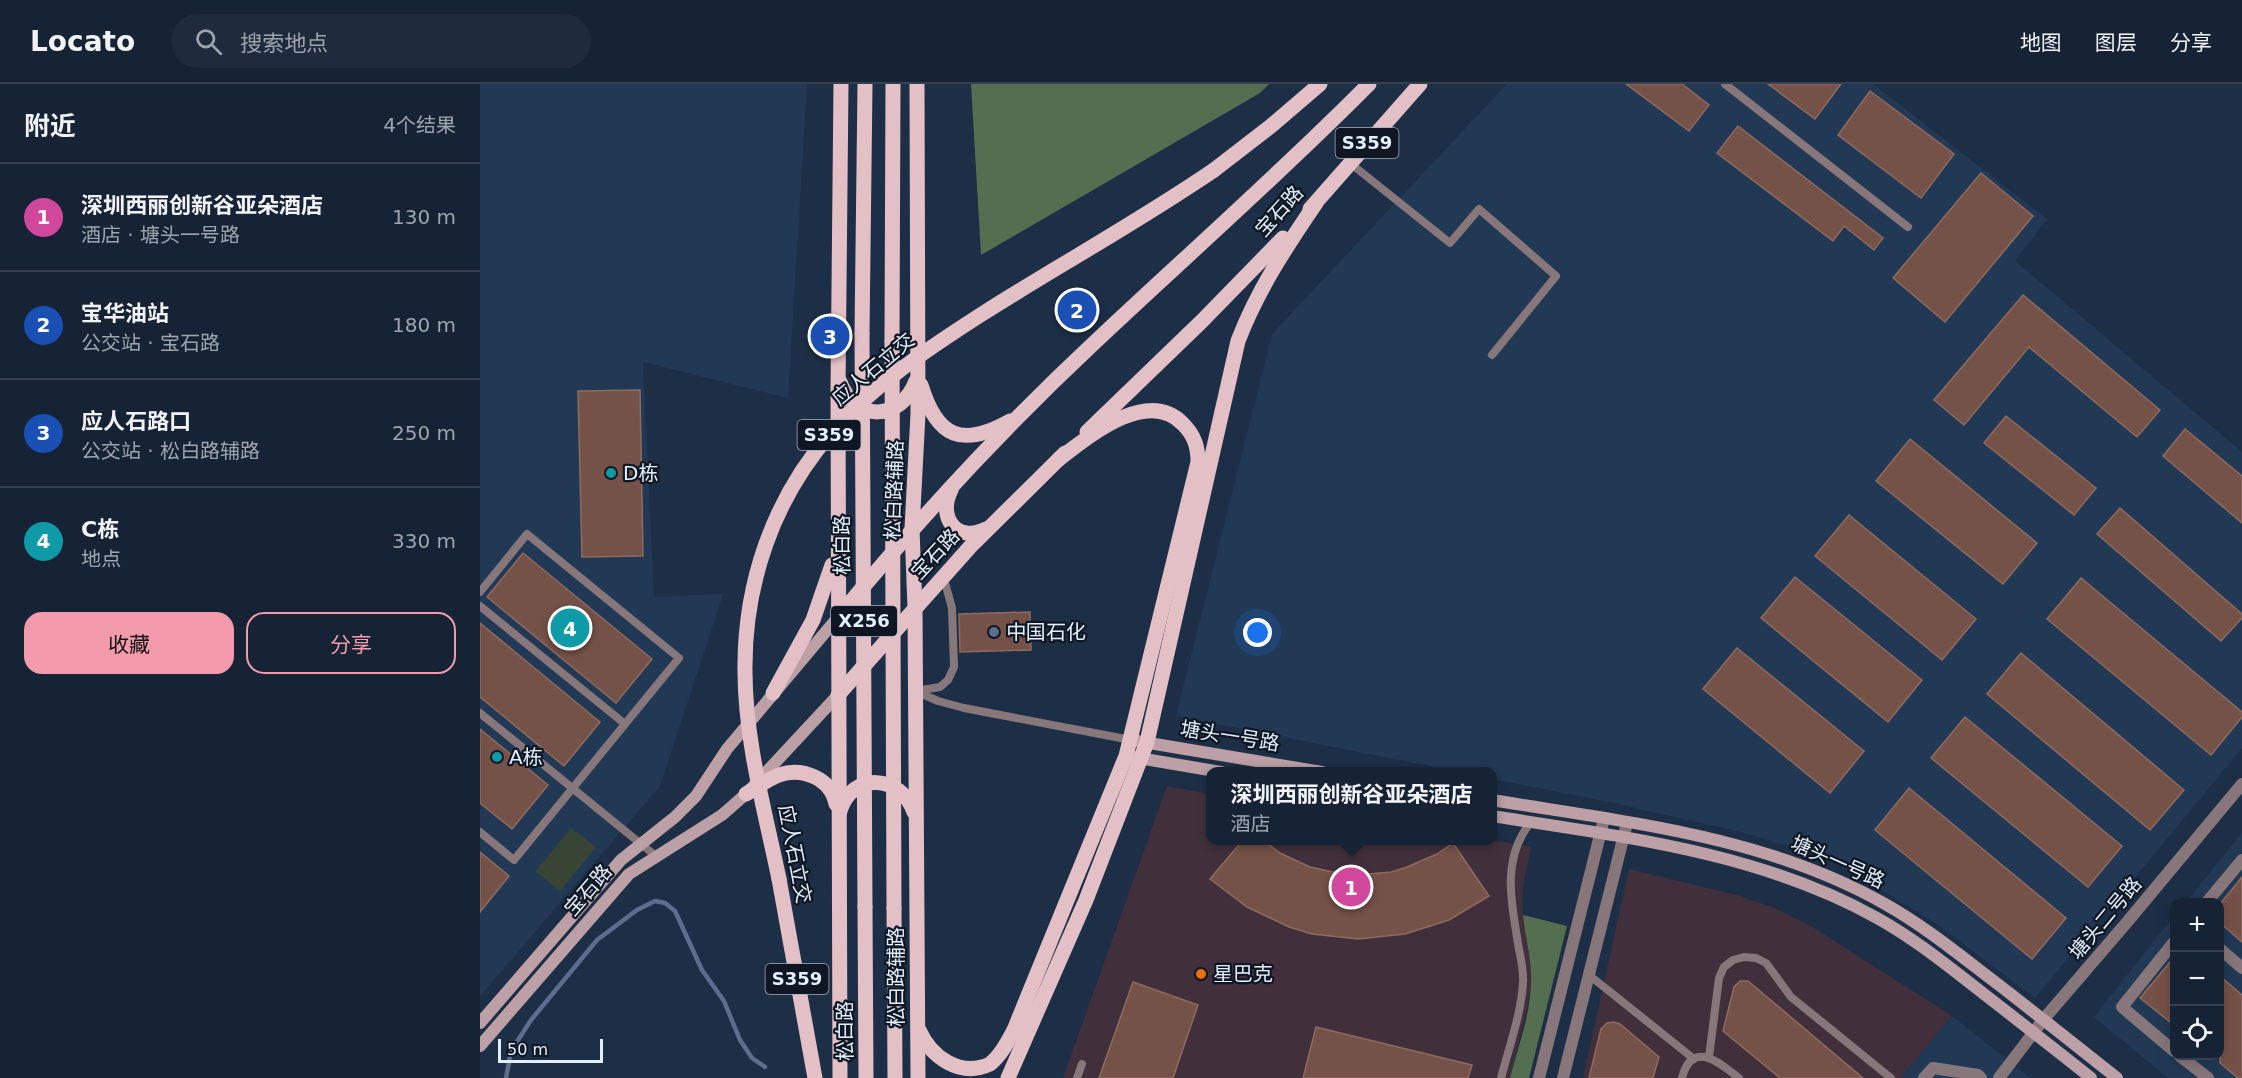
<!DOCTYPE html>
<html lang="zh">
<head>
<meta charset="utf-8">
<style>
  :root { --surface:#162335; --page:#1f2b3d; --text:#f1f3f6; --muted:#9ea4ad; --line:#354050; --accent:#f39aac }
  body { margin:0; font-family:"DejaVu Sans","Noto Sans SC",sans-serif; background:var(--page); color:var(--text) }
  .controls { position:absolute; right:18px; bottom:18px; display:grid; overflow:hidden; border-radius:12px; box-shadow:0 3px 15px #0003 }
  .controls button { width:54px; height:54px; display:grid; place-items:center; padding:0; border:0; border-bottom:2px solid var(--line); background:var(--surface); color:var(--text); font:30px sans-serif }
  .scale { position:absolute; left:18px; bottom:15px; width:105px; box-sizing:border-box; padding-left:6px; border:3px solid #e3efff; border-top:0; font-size:16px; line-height:21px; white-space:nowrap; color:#e3efff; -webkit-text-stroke:4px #0f1722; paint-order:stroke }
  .you { position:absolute; left:778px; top:549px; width:21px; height:21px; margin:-15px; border:4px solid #fff; border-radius:50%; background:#1a73e8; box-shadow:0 0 0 9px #1a73e833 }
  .badge { display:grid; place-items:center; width:39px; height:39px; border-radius:50%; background:var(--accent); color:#fff; font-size:20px; font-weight:700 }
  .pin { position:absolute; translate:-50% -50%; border:3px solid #fff; box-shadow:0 2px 6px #0006 }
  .popup { position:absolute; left:726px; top:683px; width:291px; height:78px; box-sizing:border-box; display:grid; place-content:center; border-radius:12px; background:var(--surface); filter:drop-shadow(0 2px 4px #0005); font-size:20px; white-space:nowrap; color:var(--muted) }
  .popup b { font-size:22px; color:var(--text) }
  .popup::after { content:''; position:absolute; left:50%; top:100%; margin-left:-12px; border:12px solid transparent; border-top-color:var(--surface) }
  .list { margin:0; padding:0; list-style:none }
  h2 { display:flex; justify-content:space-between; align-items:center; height:78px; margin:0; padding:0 24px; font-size:26px }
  h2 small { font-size:20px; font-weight:400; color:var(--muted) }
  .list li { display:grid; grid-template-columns:39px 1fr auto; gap:18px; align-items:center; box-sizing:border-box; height:108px; padding:0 24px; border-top:2px solid var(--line) }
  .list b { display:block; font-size:22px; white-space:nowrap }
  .list p { margin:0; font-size:20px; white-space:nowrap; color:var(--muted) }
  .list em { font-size:20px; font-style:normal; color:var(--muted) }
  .actions { display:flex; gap:12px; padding:18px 24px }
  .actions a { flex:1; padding:14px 0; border:2px solid var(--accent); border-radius:18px; text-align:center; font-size:21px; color:var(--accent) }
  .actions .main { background:var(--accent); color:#111 }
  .icon { flex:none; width:33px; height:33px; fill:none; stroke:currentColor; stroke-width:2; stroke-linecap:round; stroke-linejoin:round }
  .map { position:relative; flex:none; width:1762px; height:994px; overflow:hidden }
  header { display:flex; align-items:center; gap:36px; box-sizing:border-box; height:84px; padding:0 30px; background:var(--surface); border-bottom:2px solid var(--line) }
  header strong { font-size:28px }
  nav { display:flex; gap:33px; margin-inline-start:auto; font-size:21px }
  .search { width:420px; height:54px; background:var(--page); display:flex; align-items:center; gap:15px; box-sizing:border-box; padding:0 21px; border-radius:33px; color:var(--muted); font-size:22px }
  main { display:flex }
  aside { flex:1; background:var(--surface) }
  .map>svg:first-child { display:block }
  .commercial { fill:#41303b }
  .built { fill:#223956 }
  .green { fill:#384535 }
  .forest { fill:#566e50 }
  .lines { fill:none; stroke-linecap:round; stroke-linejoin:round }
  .stream { stroke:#5b6e8d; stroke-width:4.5 }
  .building { fill:#755248; stroke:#8e6a5f; stroke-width:1.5 }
  .lane { stroke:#88777a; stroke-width:8 }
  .street { stroke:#88777a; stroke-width:12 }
  .secondary { stroke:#bca0a5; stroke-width:12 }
  .primary { stroke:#e3bfc6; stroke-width:15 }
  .primary-bridge { stroke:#e3bfc6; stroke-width:15 }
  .culture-dot { fill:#0f9aa8; stroke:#0f1722; stroke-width:2 }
  .service-dot { fill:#5c6f8a; stroke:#0f1722; stroke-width:2 }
  .food-dot { fill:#e8710a; stroke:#0f1722; stroke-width:2 }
  .labels { text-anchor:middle; stroke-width:4.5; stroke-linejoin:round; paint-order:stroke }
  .shield { fill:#0f1722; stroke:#a3aebd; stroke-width:1.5 }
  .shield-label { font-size:18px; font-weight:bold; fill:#e3efff }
  .street-label { font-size:20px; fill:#e3efff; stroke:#0f1722 }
  .poi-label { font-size:20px; fill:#e3efff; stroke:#0f1722; text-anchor:start }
</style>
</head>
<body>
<header>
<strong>Locato</strong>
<div class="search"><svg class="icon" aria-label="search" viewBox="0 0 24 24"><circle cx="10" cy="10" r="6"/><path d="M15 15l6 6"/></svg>搜索地点</div>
<nav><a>地图</a><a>图层</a><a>分享</a></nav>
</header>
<main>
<aside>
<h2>附近<small>4个结果</small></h2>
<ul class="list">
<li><span class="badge" style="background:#d1479c">1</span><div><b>深圳西丽创新谷亚朵酒店</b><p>酒店 · 塘头一号路</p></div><em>130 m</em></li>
<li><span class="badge" style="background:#1a4fb4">2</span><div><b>宝华油站</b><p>公交站 · 宝石路</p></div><em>180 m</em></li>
<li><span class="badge" style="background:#1a4fb4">3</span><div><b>应人石路口</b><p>公交站 · 松白路辅路</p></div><em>250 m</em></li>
<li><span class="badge" style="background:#0f9aa8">4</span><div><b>C栋</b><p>地点</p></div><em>330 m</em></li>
</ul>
<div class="actions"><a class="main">收藏</a><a>分享</a></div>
</aside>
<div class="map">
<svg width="1762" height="994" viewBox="0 0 1762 994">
  <rect width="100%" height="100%" fill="#1d2f47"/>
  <g class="commercial">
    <polygon points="687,702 730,710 730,756 1012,756 1051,763 1044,797 1042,814 1043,831 1051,875 1052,899 1048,921 1030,994 583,994"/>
    <polygon points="1149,785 1260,812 1297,825 1331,842 1472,932 1421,994 1103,994"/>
  </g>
  <g class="built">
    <polygon points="0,0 327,0 308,314 163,278 174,513 243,510 180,702 0,912"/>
    <polygon points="1027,0 1393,0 1567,135 1535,177 1762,368 1762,664 1555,914 1457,840 1349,774 1265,749 1125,717 1012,695 1012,688 976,687 696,632 792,250"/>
    <polygon points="1762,749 1762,994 1688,994 1614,933 1694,832 1694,972 1740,972 1740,818 1706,818"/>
    <polygon points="1472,932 1550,994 1421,994"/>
  </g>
  <polygon class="green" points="91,744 116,763 80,807 56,787"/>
  <g class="forest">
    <polygon points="491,0 789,0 780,9 501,171"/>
    <path d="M 1043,831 L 1087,842 L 1049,994 L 1030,994 C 1038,963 1051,929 1051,897 C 1052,875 1045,853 1043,831 Z"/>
  </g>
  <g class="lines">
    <polyline class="stream" points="26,994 31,967 51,936 117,856 157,826 175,817 185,819 195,827 222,886 244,917 260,956 272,974 285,983"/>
  </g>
  <g class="building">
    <polygon points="1146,0 1202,0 1229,21 1209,47"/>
    <polygon points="1288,0 1361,0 1335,35"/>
    <polygon points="1390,7 1474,70 1441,114 1358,51"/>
    <polygon points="1258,42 1403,154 1394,166 1364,142 1353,157 1237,69"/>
    <polygon points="1501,89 1553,132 1465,238 1413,194"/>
    <polygon points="1543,211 1680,326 1657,353 1549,263 1484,341 1454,316"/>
    <polygon points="160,306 163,472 102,473 98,307"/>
    <polygon points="1526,332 1616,404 1594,431 1504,359"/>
    <polygon points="1705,345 1762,392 1762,439 1683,372"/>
    <polygon points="1430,355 1557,459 1523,500 1396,397"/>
    <polygon points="1640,424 1762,530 1762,534 1741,557 1617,450"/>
    <polygon points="1369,431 1496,535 1462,576 1335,472"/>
    <polygon points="43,469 172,575 136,619 7,513"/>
    <polygon points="1315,493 1442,596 1408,638 1281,534"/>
    <polygon points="1601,494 1762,628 1762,633 1731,671 1567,535"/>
    <polygon points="550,528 551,566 480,568 479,530"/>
    <polygon points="0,539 120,638 84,682 0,613"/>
    <polygon points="1257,564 1384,667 1350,709 1223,605"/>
    <polygon points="1541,569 1704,706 1670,746 1507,610"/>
    <polygon points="1485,633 1642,762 1608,803 1451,674"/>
    <polygon points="0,645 68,701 32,745 0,719"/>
    <polygon points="1429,704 1586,834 1552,875 1395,746"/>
    <polygon points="763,756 783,756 800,769 830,783 862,790 878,791 911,788 927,783 957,770 973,759 1009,812 969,836 925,850 878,855 832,850 809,843 767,823 730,795"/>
    <polygon points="0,768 29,792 0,828"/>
    <polygon points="1762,793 1762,858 1740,839 1740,820"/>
    <polygon points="1695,872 1695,942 1660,914"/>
    <polygon points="1740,892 1762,911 1762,994 1758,994 1740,979"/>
    <polygon points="1260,897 1268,897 1383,994 1300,994 1243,947 1254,903"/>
    <polygon points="653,898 718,921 693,994 619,994"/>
    <polygon points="1133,938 1140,940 1179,973 1173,994 1109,994 1121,945 1127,939"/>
    <polygon points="836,943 992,981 988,994 823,994"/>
  </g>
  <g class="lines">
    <g class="lane">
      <polyline points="1245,0 1428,143"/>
      <polyline points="870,79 970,159 999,125 1076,192 1012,271"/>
      <polyline points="0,508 47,450 199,574 34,776 0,748"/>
      <polyline points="0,522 145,640"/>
      <polyline points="435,607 458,617 484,624 651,656"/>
      <polyline points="436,607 460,603 468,596 474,583 472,524 463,491"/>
      <polyline points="0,629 177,773"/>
      <polyline points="1109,891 1214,975"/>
      <polyline points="1229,973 1239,894 1244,883 1253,876 1264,873 1276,874 1286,879 1311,913 1411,994"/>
      <polyline points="597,994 602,980"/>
      <path d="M 1021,994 C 1029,963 1041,931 1043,899 C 1044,883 1039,869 1037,853 C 1030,813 1023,772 1051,738"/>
      <path d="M 1202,994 C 1212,955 1240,979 1259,994"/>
    </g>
    <g class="street">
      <polyline points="1727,818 1762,776"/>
      <polyline points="1694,858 1642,923 1694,967"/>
      <polyline points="1740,865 1762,884"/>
      <polyline points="1700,972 1728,994"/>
      <polyline points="1059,994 1124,735"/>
      <polyline points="1083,994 1147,739"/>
      <polyline points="1444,994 1453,984 1498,991 1501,994"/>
      <polyline points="1519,994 1563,936 1648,837 1762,700"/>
    </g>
    <g class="secondary">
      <polyline points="651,656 842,688"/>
      <polyline points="653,673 741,688"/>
      <path d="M 1012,716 C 1145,738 1286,752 1405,820 C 1446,843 1482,873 1519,901 C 1559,932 1598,963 1637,994"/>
      <path d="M 1012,732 C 1143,753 1279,768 1397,834 C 1435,855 1469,883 1504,910 C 1540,938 1576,966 1611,994"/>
      <polyline points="0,939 141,776 195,733 216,712 247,665 359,532"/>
      <polyline points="0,962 149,790 242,731 266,710 358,611"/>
    </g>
    <g class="primary">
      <polyline points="437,0 438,330 432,445 435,524 438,994"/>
      <polyline points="734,86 791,42 840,0"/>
      <polyline points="830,125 940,0"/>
      <polyline points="382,250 385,0"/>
      <polyline points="412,257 413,0"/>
      <path d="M 360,298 C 375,339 421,337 436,297"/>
      <path d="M 441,301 C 457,354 482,364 530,337"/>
      <polyline points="607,348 722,237 803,154"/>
      <path d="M 471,406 C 457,433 477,460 506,445"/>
      <path d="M 359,532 C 438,436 523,344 614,259 C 705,173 800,90 889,0"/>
      <polyline points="293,609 333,536 352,481"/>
      <polyline points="358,611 490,463 585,369"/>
      <path d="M 266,710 C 276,704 288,695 299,691 C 322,683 351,694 356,720"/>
      <path d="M 360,727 C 372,687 421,691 434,728"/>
      <polyline points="299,795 335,994"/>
      <polyline points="385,823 386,994"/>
      <polyline points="414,824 415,994"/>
      <path d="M 439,946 C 451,973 480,994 510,980 C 521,971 527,959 534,946 L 646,672 L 718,378 C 718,362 714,351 703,340 C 668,303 609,352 579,375"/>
      <polyline points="360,994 358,306 361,0"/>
      <path d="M 528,994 L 606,816 L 667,658 L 758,257 C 777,207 806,163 836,119"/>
    </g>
    <g class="primary-bridge">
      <polyline points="382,250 385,823"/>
      <polyline points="412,257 414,824"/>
      <path d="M 299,795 C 285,727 265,657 265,587 C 264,500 293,415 351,349 C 393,301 449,264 502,230 C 579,181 658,138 734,86"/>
    </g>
  </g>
  <g class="culture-dot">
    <circle cx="131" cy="389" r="6"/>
    <circle cx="17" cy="673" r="6"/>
  </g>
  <circle class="service-dot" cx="514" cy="548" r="6"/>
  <circle class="food-dot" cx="721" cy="890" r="6"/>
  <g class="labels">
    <g class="shield">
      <rect x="855.5" y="44" width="63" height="30" rx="4.5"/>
      <rect x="317.5" y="336" width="63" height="30" rx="4.5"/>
      <rect x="351" y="522" width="66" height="30" rx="4.5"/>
      <rect x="285.5" y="880" width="63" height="30" rx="4.5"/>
    </g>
    <g class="shield-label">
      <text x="887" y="65">S359</text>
      <text x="349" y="357">S359</text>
      <text x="384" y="543">X256</text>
      <text x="317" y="901">S359</text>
    </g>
    <g class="street-label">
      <text transform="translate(799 127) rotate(-48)" y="7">宝石路</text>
      <text transform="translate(393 285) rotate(-40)" y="7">应人石立交</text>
      <text transform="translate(414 406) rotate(-88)" y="7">松白路辅路</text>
      <text transform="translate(362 461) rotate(-90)" y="7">松白路</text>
      <text transform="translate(455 470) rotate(-47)" y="7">宝石路</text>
      <text transform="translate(750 652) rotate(9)" y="7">塘头一号路</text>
      <text transform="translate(315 770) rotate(79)" y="7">应人石立交</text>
      <text transform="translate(1358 778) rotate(24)" y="7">塘头一号路</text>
      <text transform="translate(108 806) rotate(-49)" y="7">宝石路</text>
      <text transform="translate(1625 834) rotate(-50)" y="7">塘头二号路</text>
      <text transform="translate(416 893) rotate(-90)" y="7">松白路辅路</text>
      <text transform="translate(365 947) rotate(-90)" y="7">松白路</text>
    </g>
    <g class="poi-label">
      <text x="143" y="396">D栋</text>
      <text x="526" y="555">中国石化</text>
      <text x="29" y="680">A栋</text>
      <text x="733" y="897">星巴克</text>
    </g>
  </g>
</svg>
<div class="controls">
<button>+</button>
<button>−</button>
<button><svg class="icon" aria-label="locate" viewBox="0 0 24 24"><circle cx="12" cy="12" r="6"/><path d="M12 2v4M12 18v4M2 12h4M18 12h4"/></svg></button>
</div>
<div class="scale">50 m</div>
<div class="you"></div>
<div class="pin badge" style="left:871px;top:803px;background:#d1479c">1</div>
<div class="popup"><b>深圳西丽创新谷亚朵酒店</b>酒店</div>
<div class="pin badge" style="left:597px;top:226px;background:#1a4fb4">2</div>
<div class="pin badge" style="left:350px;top:252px;background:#1a4fb4">3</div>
<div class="pin badge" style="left:90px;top:544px;background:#0f9aa8">4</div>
</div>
</main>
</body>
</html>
